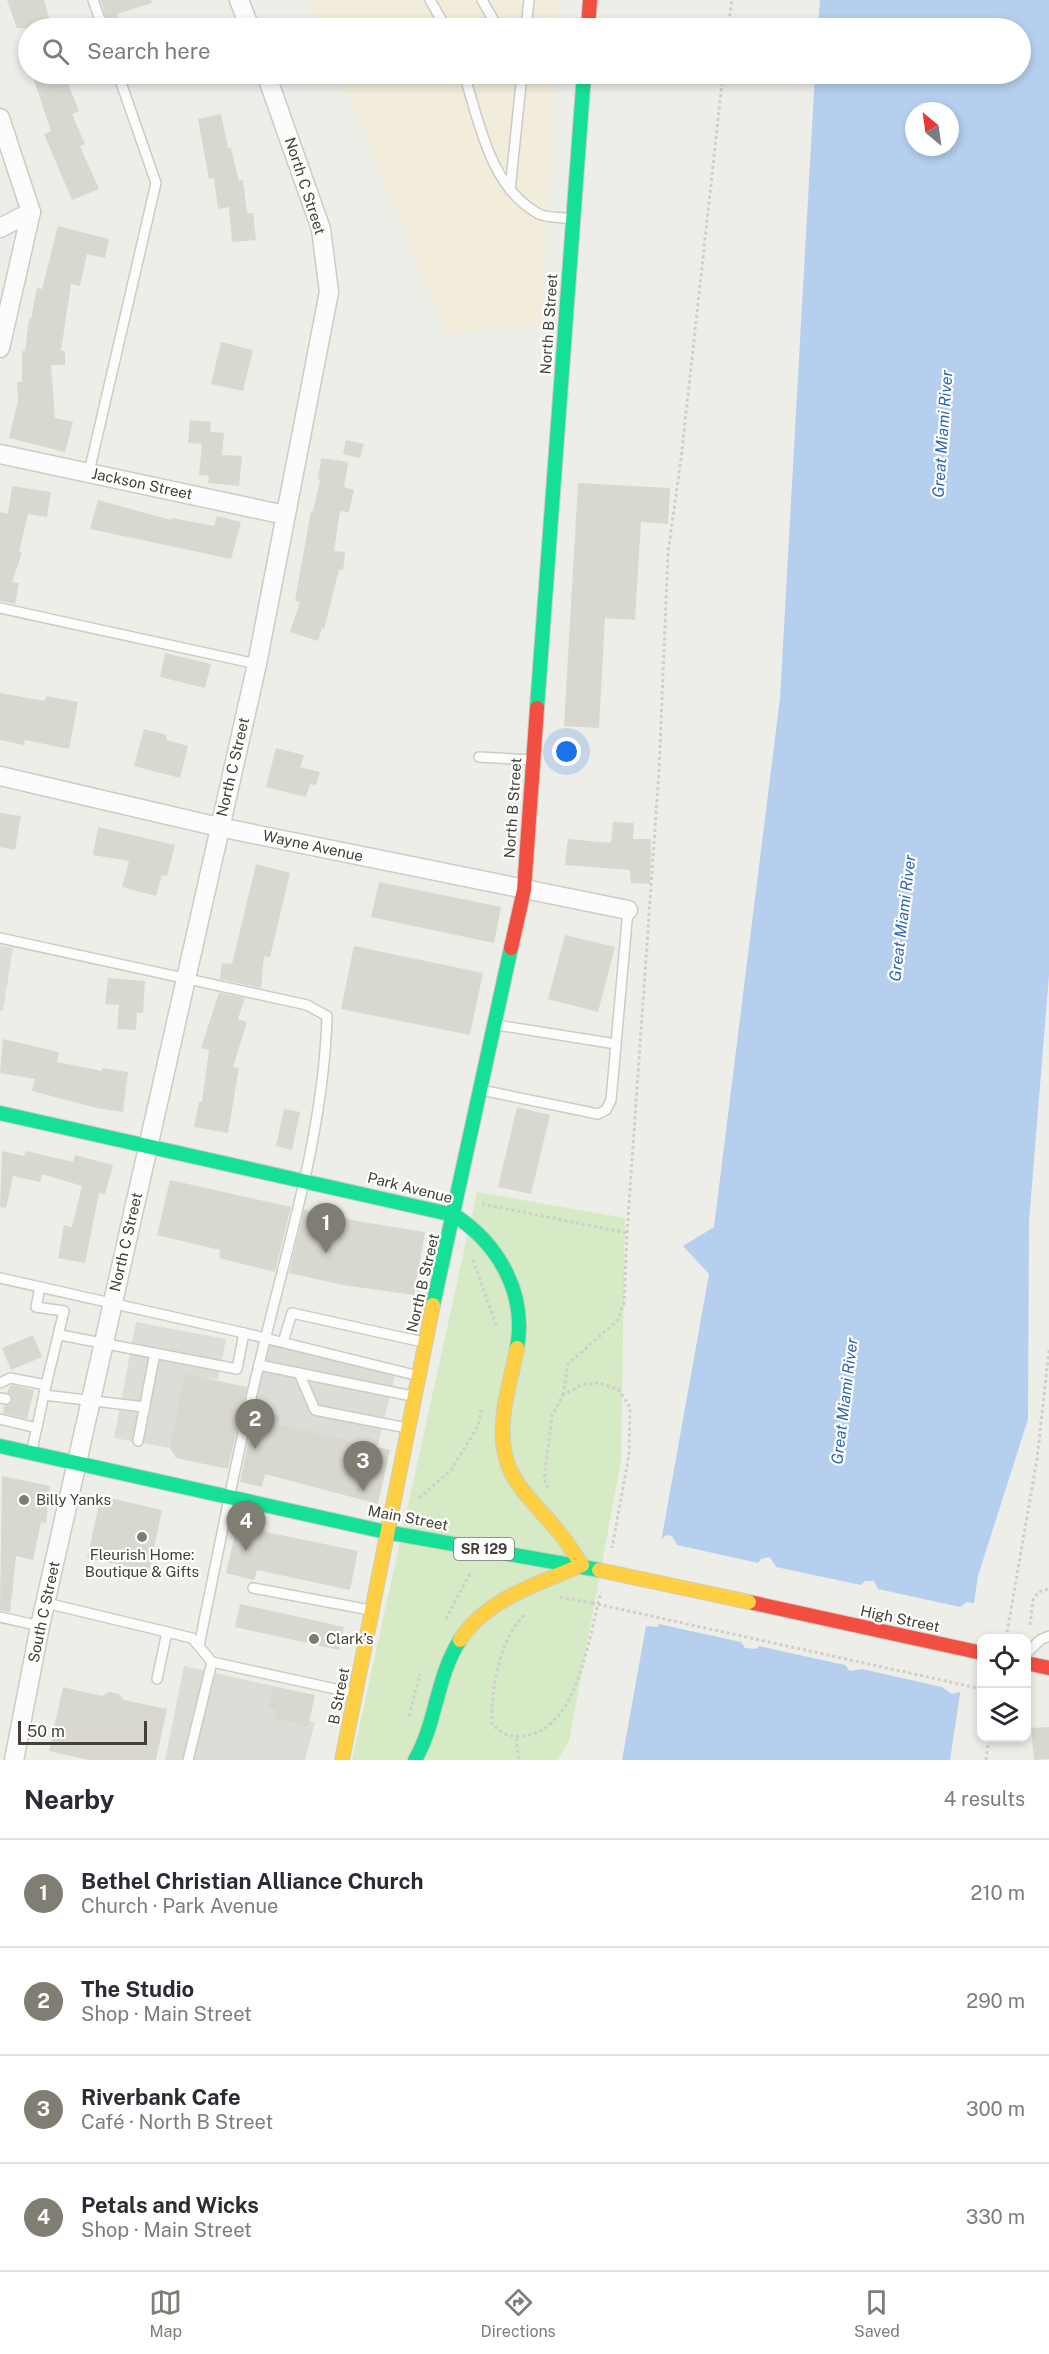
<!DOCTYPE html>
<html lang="en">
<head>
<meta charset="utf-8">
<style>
  :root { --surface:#fff; --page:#f7f7f7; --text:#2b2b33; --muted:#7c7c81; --line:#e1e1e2; --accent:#807d73 }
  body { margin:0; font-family:"Public Sans",sans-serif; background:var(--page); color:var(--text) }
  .controls { position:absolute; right:18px; bottom:18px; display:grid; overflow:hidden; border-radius:12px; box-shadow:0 3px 9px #0003 }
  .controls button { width:54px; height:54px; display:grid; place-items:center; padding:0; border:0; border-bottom:2px solid var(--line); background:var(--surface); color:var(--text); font:30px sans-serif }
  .compass { position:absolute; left:905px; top:102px; width:54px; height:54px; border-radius:50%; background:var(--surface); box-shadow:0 3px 9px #0003; rotate:331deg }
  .scale { position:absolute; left:18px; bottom:15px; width:129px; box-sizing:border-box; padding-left:6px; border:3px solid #444034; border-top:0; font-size:16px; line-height:21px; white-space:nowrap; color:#444034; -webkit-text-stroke:4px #fff; paint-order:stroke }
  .you { position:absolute; left:567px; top:752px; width:21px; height:21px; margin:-15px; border:4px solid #fff; border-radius:50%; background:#1a73e8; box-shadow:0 0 0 9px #1a73e833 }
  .badge { display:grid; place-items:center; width:39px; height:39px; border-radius:50%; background:var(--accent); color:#fff; font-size:20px; font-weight:700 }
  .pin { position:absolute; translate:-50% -50px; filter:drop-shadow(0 2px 3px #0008) }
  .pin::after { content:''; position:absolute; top:32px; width:21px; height:18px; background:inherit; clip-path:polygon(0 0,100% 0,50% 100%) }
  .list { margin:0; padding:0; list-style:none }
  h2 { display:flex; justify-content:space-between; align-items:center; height:78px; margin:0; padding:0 24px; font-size:26px }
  h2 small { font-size:20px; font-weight:400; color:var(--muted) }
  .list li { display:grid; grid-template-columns:39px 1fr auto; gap:18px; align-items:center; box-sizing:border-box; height:108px; padding:0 24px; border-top:2px solid var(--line) }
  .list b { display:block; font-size:22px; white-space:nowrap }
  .list p { margin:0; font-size:20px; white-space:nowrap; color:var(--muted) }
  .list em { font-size:20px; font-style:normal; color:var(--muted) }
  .icon { flex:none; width:33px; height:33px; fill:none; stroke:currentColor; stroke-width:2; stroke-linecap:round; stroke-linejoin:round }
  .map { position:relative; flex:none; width:1049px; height:1760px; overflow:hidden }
  .search { position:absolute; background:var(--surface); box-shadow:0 3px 9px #0003; left:18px; right:18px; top:18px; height:66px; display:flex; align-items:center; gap:15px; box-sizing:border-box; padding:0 21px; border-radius:33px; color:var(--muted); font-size:22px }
  .sheet { height:510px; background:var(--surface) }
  nav { display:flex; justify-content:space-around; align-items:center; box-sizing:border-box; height:84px; border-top:2px solid var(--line); background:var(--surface); font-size:16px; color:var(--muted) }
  nav a { display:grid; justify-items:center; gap:3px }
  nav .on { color:var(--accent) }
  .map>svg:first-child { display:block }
  .commercial { fill:#f2ecda }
  .green { fill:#d6eac6 }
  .parking { fill:#ddddd7 }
  .water { fill:#b6cfee; fill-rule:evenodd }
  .pier { fill:#eeeee8 }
  .building { fill:#d8d7d0 }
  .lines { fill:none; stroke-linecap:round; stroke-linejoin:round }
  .lane-casing { stroke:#cccbc5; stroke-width:12 }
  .street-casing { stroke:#cccbc5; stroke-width:21 }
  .fast-casing { stroke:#ceccbf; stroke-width:16 }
  .slow-casing { stroke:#ceccbf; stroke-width:16 }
  .jam-casing { stroke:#ceccbf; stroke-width:16 }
  .path { stroke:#d0cec9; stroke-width:3; stroke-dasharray:3 3; stroke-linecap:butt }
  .lane { stroke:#fcfcfc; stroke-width:9 }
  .street { stroke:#fcfcfc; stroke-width:18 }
  .fast { stroke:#16e098; stroke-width:14 }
  .slow { stroke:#ffcf43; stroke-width:14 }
  .jam { stroke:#f24e42; stroke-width:14 }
  .slow-bridge-casing { stroke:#d1cdb4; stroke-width:16; stroke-linecap:butt }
  .path-bridge { stroke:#d0cec9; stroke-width:3; stroke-dasharray:3 3; stroke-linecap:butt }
  .slow-bridge { stroke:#ffcf43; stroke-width:14 }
  .poi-dot { fill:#807d73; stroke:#fff; stroke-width:2 }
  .labels { text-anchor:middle; stroke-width:4.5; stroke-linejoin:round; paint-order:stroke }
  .shield { fill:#fff; stroke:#7c7971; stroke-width:1.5 }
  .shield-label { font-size:14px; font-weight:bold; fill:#444034 }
  .street-label { font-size:15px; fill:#444034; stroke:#fff }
  .poi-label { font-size:15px; fill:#444034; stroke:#fff; text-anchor:start }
  .water-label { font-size:16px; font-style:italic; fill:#2d65b0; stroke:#fff }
</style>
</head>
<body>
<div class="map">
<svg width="1049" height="1760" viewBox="0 0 1049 1760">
  <rect width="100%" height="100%" fill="#eeeee8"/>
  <g class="commercial">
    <polygon points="308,0 559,0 558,28 322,28"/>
    <polygon points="341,74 555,74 541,326 446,334"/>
  </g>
  <polygon class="green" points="477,1192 625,1218 621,1461 569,1741 558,1760 352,1760"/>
  <g class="parking">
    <polygon points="0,946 13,948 3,1011 0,1011"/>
    <polygon points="136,1322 226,1339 218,1380 184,1375 170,1448 114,1438"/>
    <polygon points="266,1341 396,1372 377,1448 278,1424 280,1416 250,1409"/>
    <polygon points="184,1666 273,1686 267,1709 276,1711 275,1719 308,1727 309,1721 315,1722 305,1760 165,1760"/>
  </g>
  <path class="water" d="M 820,0 L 1049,0 L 1049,975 L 1029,1222 L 1028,1419 L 978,1576 L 950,1760 L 622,1760 L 709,1274 L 683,1246 L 714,1227 L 780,698 L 815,74 L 1020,74 L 1020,28 L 818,28 ZM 914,111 L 950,111 L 950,147 L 914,147 Z"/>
  <polygon class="pier" points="666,1535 672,1536 677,1545 758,1563 761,1559 770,1557 776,1567 861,1585 865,1581 874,1581 878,1589 960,1607 967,1602 973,1603 977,1606 964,1691 952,1694 942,1687 862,1669 850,1671 845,1665 759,1646 756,1649 745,1648 741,1642 659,1624 657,1627 646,1626 644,1625 659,1541"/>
  <g class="building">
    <polygon points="7,0 44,0 52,28 17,28"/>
    <polygon points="100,0 151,0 152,3 117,14 124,28 110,28"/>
    <polygon points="32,74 64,74 79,111 72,114 85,144 80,146 99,189 72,200 44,134 51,131"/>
    <polygon points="221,114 228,148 231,148 239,181 243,180 247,213 253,213 256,240 232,242 229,207 218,209 214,178 209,179 198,119"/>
    <polygon points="58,226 109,239 105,258 87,254 80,286 71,284 61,351 65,351 65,365 51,365 55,418 73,422 65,452 9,438 18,401 17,382 22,382 22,351 25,351 29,319 31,319 37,288 42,289"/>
    <polygon points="221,342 253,350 243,391 211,384"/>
    <polygon points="190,420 211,422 210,432 224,433 222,455 242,456 239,486 208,483 209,476 199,475 202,444 188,443"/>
    <polygon points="346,440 364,444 360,458 343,454"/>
    <polygon points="321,458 348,462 344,487 354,490 349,512 340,511 334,551 345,552 343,570 339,570 324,629 322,628 318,641 290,632 300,602 295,601 311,511 313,511 320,480 318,479"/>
    <polygon points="578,483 670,488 668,524 641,522 635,620 605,618 599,728 564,726"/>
    <polygon points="12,486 51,492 47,517 28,514 19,552 22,553 12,582 19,583 15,604 0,601 0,512 8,514"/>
    <polygon points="98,500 171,520 172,518 214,526 217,516 241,522 231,559 90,529"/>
    <polygon points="165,653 211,664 205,688 160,677"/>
    <polygon points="0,693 45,701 46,696 78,702 69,749 25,740 24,745 0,740"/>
    <polygon points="144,729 167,735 166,740 188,746 180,778 134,766"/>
    <polygon points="276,748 304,755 300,767 320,772 316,785 310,784 306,797 266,787"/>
    <polygon points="0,813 21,816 15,850 0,847"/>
    <polygon points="613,822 634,823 633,839 651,839 650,884 631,883 630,870 565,865 568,839 611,843"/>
    <polygon points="98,827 175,845 167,876 162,875 156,896 122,887 129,861 93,855"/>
    <polygon points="256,864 290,873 270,957 264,956 261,988 220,979 222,963 232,964"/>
    <polygon points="379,882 501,907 494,943 371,917"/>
    <polygon points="565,935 615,947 598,1012 548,999"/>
    <polygon points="354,946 483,973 470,1035 341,1009"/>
    <polygon points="108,978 145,981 143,1013 137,1013 136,1030 117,1029 119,1005 105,1004"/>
    <polygon points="219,993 245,998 238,1019 247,1022 233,1067 239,1068 228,1133 194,1127 199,1102 202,1102 209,1050 201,1048"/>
    <polygon points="3,1039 59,1052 57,1062 102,1071 102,1068 128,1072 123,1112 97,1108 32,1091 35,1079 0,1073"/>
    <polygon points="517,1107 550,1115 531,1194 498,1187"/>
    <polygon points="284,1109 300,1112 292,1150 276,1146"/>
    <polygon points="2,1151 24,1156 26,1151 73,1162 75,1155 113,1165 105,1194 99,1193 85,1263 58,1258 64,1225 72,1227 82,1186 42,1174 40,1182 13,1176 6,1208 0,1207"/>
    <polygon points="170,1180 291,1207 275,1272 219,1258 220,1250 157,1235"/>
    <polygon points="310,1209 357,1221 425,1232 414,1295 343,1285 289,1273 304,1210 310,1211"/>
    <polygon points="33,1335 42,1357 11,1370 2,1348"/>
    <polygon points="184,1374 247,1387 228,1469 176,1458 170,1448"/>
    <polygon points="11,1385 34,1390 27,1419 3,1413 4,1406 12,1401 7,1392"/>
    <polygon points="255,1410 280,1416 278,1424 390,1450 378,1504 265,1474 262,1487 240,1482"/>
    <polygon points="2,1476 50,1486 46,1523 41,1522 33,1560 16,1556 10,1612 0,1610"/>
    <polygon points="101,1496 162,1510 149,1571 87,1558"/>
    <polygon points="237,1526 358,1551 350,1590 257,1570 254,1580 226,1573"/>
    <polygon points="240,1604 344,1627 339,1650 235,1627"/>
    <polygon points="273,1686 315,1695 308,1727 275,1719 276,1711 267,1709"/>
    <polygon points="63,1687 102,1696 109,1692 119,1694 124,1700 167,1709 156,1760 89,1760 49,1751"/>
    <polygon points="1049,1727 1049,1759 1034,1760 1031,1728"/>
  </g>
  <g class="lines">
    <g class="lane-casing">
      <g id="lane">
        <polyline points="93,0 103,28"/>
        <polyline points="430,0 446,28"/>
        <polyline points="482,0 498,28"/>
        <polyline points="526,28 529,0"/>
        <path d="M 464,74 C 479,121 490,188 539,214 C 547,218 561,217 571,219"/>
        <polyline points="510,190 522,74"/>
        <polyline points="89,472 156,183 118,74"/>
        <polyline points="0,608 257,664"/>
        <polyline points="479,757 531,760"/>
        <path d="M 0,938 L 307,1005 L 327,1016 C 324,1125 292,1230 266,1336 C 240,1439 220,1543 199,1646"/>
        <polyline points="497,1025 616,1044"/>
        <polyline points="481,1090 598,1114 606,1110 611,1100 628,910"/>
        <polyline points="0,1278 244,1333 415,1375"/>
        <polyline points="40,1287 36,1307 64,1311 46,1385"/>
        <polyline points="60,1335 237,1369 244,1333"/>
        <polyline points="283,1342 292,1313 423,1342"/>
        <polyline points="259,1365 412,1396"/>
        <polyline points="299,1373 315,1410 407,1428"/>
        <polyline points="0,1383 10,1378 46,1385 32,1450"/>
        <polyline points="44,1395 145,1407"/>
        <polyline points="0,1398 6,1399"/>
        <polyline points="0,1419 37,1428"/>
        <polyline points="138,1441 155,1353"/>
        <polyline points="253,1588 370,1610"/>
        <polyline points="46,1603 167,1632 157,1679"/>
        <polyline points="0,1617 40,1626"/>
        <polyline points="167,1632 192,1638 212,1662 354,1693"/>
        <polyline points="1026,1654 1040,1640 1049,1636"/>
        <polyline points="188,1760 212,1662"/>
      </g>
    </g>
    <g class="street-casing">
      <g id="street">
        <polyline points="239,0 250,28"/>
        <polyline points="0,118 31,212 0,348"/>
        <polyline points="0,228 31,212"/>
        <polyline points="0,454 285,515"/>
        <polyline points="0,776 219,827 628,910"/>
        <polyline points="14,1760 40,1626 257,664 329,292 321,229 266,74"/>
      </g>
    </g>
    <g class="fast-casing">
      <g id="fast">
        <polyline points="537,708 584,74"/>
        <path d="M 0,1113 L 454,1215 C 499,1244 527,1294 517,1348"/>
        <polyline points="433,1305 511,948"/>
        <polyline points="0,1446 386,1532 599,1570"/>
        <path d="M 415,1760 C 437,1722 436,1677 460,1640"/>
      </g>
    </g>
    <g class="slow-casing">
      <g id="slow">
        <path d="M 460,1640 C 486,1599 540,1583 582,1565 C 574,1554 567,1541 558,1531 C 523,1489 496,1474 504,1411 C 507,1390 513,1369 517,1348"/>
        <polyline points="342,1760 433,1305"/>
      </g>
    </g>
    <g class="jam-casing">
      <g id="jam">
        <polyline points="588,28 590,0"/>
        <polyline points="511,948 524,890 537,708"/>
        <polyline points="749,1602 982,1653"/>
        <polyline points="1026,1663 1049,1668"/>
      </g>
    </g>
    <g class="path">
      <polyline points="728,28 732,0"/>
      <polyline points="482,1204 627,1233"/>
      <polyline points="473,1260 497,1327"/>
      <polyline points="563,1395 568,1364 617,1321 624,1303 627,1233 659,771 668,553 681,459 723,74"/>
      <polyline points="548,1488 544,1479 552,1416 563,1395 583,1384 600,1383 619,1390 630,1407 629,1455 612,1548"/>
      <polyline points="419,1498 451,1470 478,1426 481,1410"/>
      <polyline points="560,1597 592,1603"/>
      <path d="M 524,1615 C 499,1641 491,1689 492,1724 C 504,1736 512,1738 529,1735 C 579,1724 589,1635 601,1592"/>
      <polyline points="446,1619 470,1573"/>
      <polyline points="1030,1625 1033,1600 1038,1592 1049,1589"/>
      <polyline points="1006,1638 1037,1459 1049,1350"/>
      <polyline points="409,1716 420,1674"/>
      <polyline points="516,1738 519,1760"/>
      <polyline points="986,1760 989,1738"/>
    </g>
    <use href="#lane" class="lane"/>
    <use href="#street" class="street"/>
    <use href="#fast" class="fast"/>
    <use href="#slow" class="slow"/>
    <use href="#jam" class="jam"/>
    <g class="slow-bridge-casing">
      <polyline id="slow-bridge" points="599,1570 749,1602"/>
    </g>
    <polyline class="path-bridge" points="592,1603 982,1689"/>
    <use href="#slow-bridge" class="slow-bridge"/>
  </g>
  <g class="poi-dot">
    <circle cx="24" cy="1500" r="6"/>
    <circle cx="142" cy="1537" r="6"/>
    <circle cx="314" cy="1639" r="6"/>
  </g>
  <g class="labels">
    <rect class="shield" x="454" y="1538" width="60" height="22" rx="4.5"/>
    <g class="shield-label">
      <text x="484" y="1554">SR 129</text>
    </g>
    <g class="street-label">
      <text transform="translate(305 186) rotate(72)" y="5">North C Street</text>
      <text transform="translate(549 324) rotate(-86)" y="5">North B Street</text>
      <text transform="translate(142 484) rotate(12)" y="5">Jackson Street</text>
      <text transform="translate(233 767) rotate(-77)" y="5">North C Street</text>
      <text transform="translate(513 808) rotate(-86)" y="5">North B Street</text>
      <text transform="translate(313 846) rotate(12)" y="5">Wayne Avenue</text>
      <text transform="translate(410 1188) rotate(14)" y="5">Park Avenue</text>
      <text transform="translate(126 1242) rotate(-77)" y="5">North C Street</text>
      <text transform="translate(423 1283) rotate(-77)" y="5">North B Street</text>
      <text transform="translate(408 1518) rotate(11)" y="5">Main Street</text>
      <text transform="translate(44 1612) rotate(-78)" y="5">South C Street</text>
      <text transform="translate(900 1619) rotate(12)" y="5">High Street</text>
      <text transform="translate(339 1696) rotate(-79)" y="5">B Street</text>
    </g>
    <g class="poi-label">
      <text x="36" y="1505">Billy Yanks</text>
      <text x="142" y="1560" text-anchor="middle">Fleurish Home:<tspan x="142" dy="17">Boutique &amp; Gifts</tspan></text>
      <text x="326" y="1644">Clark’s</text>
    </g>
    <g class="water-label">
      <text transform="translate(942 434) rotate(-86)" y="6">Great Miami River</text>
      <text transform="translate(902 918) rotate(-83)" y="6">Great Miami River</text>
      <text transform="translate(844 1401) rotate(-83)" y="6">Great Miami River</text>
    </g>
  </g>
</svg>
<div class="controls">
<button><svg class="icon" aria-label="locate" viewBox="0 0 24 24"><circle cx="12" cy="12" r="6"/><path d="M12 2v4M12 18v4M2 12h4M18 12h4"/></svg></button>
<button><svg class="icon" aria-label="layers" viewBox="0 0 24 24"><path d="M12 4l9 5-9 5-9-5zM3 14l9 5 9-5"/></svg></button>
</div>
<svg class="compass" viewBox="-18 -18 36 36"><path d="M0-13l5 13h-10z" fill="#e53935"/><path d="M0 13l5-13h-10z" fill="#7c7c81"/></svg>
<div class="scale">50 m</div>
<div class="you"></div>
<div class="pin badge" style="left:326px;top:1253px">1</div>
<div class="pin badge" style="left:255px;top:1449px">2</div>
<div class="pin badge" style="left:363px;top:1491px">3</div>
<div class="pin badge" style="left:246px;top:1551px">4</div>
<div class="search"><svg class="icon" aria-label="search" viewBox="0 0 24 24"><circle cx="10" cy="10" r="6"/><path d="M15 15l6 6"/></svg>Search here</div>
</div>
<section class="sheet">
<h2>Nearby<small>4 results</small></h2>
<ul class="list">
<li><span class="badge">1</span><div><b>Bethel Christian Alliance Church</b><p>Church · Park Avenue</p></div><em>210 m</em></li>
<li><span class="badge">2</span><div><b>The Studio</b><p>Shop · Main Street</p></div><em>290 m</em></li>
<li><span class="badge">3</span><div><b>Riverbank Cafe</b><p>Café · North B Street</p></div><em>300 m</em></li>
<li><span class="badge">4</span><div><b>Petals and Wicks</b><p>Shop · Main Street</p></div><em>330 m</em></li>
</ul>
</section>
<nav>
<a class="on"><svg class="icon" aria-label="map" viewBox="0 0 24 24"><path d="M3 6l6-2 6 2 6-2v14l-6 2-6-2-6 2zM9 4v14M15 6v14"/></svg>Map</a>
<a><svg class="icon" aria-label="directions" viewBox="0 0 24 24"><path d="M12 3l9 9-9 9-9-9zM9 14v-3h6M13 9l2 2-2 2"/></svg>Directions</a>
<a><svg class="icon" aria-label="saved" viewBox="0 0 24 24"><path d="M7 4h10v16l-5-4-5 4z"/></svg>Saved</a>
</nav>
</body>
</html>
